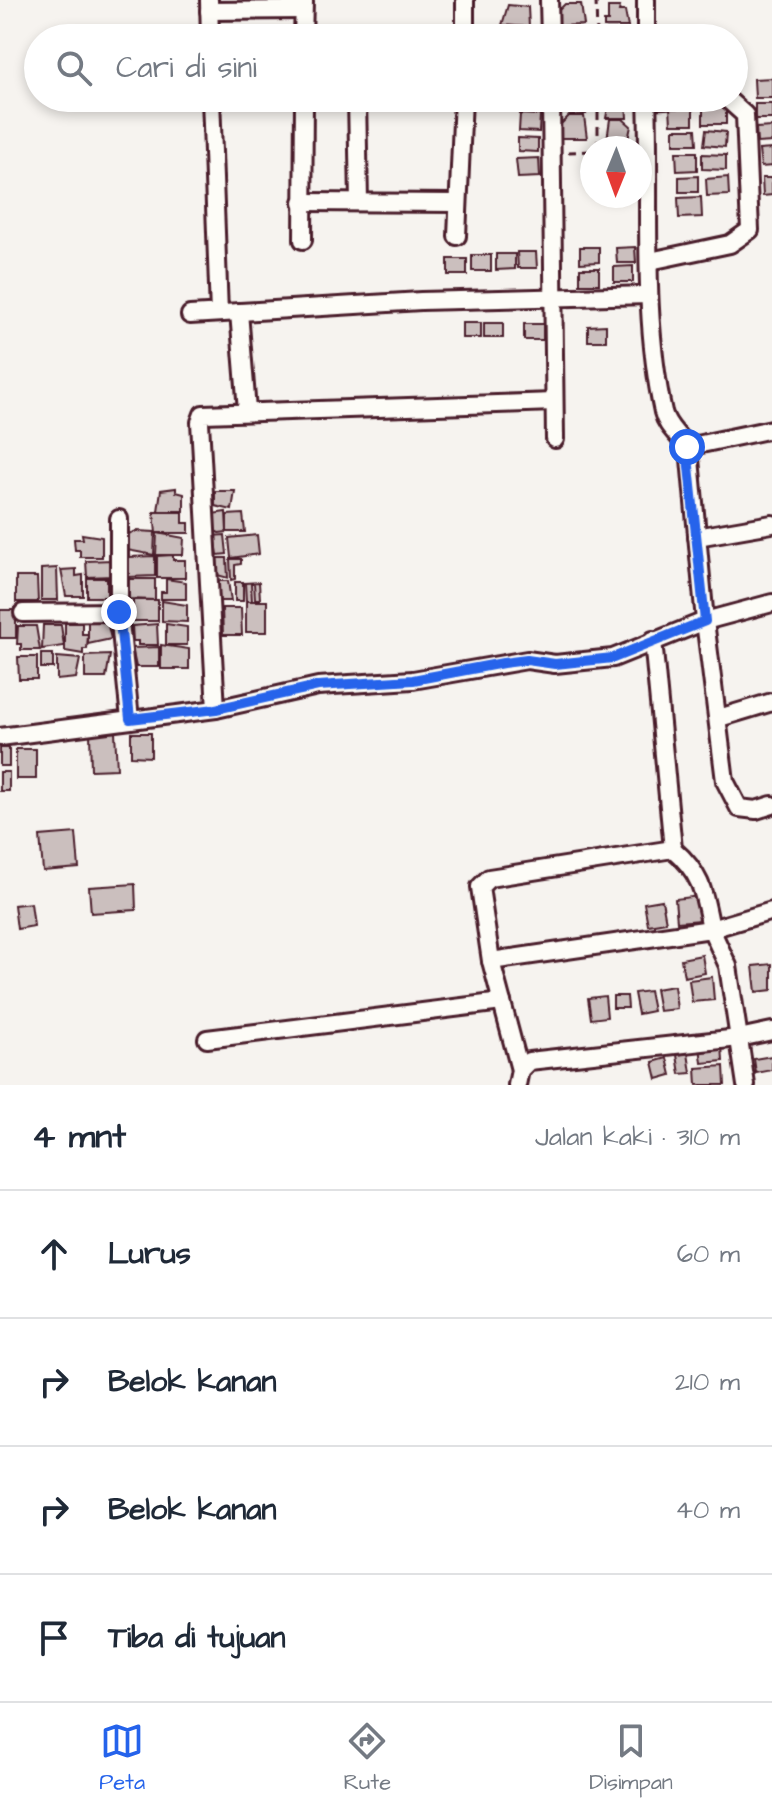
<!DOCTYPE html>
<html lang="id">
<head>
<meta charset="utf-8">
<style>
  :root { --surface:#fff; --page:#f2f2f3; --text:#1f2937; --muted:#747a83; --line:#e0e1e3; --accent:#2563eb }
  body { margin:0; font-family:"Architects Daughter",sans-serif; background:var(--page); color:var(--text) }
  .compass { position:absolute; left:580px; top:136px; width:72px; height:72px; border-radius:50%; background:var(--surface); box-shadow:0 4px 12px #0003; rotate:181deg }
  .stop { position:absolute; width:24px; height:24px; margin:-18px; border:6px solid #2563eb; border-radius:50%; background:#fff }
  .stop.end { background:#2563eb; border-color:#fff; box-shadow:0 2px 8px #0008 }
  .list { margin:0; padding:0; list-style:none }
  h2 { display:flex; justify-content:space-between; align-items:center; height:104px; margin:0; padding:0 32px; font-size:34px }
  h2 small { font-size:26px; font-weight:400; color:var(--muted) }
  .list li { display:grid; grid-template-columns:52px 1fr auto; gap:24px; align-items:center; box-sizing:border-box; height:128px; padding:0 32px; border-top:2px solid var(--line) }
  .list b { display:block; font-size:30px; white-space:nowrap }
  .list em { font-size:26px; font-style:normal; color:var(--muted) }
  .icon { flex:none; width:44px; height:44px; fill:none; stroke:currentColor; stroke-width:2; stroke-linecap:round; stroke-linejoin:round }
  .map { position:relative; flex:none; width:772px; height:1085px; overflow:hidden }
  .search { position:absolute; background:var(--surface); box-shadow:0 4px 12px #0003; left:24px; right:24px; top:24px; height:88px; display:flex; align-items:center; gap:20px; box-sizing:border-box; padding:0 28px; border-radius:44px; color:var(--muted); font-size:30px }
  .sheet { height:616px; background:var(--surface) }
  nav { display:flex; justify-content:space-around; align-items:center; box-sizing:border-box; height:112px; border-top:2px solid var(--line); background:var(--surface); font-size:22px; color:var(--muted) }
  nav a { display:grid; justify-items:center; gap:4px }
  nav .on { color:var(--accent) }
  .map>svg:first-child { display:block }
  .building { fill:#cbbfbe; stroke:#4a1f2b; stroke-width:2 }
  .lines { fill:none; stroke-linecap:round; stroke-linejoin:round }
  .street-casing { stroke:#4a1f2b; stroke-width:22 }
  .path { stroke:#4a1f2b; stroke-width:3; stroke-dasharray:8 6; stroke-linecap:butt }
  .street { stroke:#fdfcf7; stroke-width:16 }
  .route { stroke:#2563eb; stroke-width:10 }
</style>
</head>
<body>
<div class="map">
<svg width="772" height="1085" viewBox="0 0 772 1085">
  <rect width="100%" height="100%" fill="#f6f3ef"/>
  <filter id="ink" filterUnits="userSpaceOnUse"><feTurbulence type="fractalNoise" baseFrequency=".0125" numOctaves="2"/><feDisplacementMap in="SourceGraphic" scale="16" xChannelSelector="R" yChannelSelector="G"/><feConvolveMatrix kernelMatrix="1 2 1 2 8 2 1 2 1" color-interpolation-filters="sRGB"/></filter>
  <g filter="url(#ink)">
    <g class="building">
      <polygon points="565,4 581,4 584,25 558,26 558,11"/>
      <polygon points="508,5 528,7 529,27 502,25"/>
      <polygon points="608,7 620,7 619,11 625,11 628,27 604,27 604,21 608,21"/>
      <polygon points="564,28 580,28 580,38 559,38"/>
      <polygon points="607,30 619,30 624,38 607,38"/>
      <polygon points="772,78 772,98 755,98 754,79"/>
      <polygon points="516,98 541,98 540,110 515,109"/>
      <polygon points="565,98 583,98 586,114 560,113 560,103"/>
      <polygon points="610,98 626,101 627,118 606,118"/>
      <rect x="703" y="104" width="23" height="20"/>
      <rect x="755" y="104" width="17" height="15"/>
      <polygon points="670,107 693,107 693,124 671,124"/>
      <polygon points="520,114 540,115 539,132 519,131"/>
      <polygon points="569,116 584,116 587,138 561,138 561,124"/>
      <polygon points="610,119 623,119 631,126 628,140 607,140"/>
      <polygon points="772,127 772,142 757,143 756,128"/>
      <polygon points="674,129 696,129 697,144 674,144"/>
      <polygon points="706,130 726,132 725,147 704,145"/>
      <polygon points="518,138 538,139 538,152 518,151"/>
      <polygon points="772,149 772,166 761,167 759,150"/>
      <polygon points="676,152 697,152 697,170 677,171"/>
      <polygon points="702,154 726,155 726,170 702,169"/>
      <polygon points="539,158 540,177 518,178 516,159"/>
      <polygon points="698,176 698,192 679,192 679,177"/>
      <polygon points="728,177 729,195 707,196 706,179"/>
      <polygon points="762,178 772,178 772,195 763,196"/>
      <polygon points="701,197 702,217 679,218 678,198"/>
      <polygon points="580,247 599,247 599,262 580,263"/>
      <polygon points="635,247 636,263 617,263 616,248"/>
      <polygon points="517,252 536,252 537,268 518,268"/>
      <polygon points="496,254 515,254 515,269 496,270"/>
      <rect x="472" y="255" width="19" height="16"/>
      <rect x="448" y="259" width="19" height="16"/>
      <polygon points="633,266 633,282 614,282 614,267"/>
      <rect x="580" y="268" width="19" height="16"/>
      <rect x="462" y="323" width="19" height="15"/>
      <rect x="484" y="323" width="19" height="15"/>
      <rect x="524" y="324" width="19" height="16"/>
      <polygon points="606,325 606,341 588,341 588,326"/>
      <polygon points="176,488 176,492 184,494 184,511 158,511 161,490"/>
      <polygon points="215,491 235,491 232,510 215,506"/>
      <polygon points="154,512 183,512 183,523 189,523 189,533 156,533"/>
      <polygon points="226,512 227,532 219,533 213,530 212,514"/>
      <polygon points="243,514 245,532 227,532 227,515"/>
      <polygon points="137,531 155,532 154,555 127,550 128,534"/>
      <polygon points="157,533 184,538 183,555 156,555"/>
      <polygon points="82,534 102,537 102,557 80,557 80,550 75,550 74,539 83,539"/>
      <polygon points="225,535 227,554 218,555 216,542 211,542 211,536"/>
      <polygon points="257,535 259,554 231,558 229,538"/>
      <polygon points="173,555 173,560 185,560 185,578 157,578 157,556"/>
      <polygon points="155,556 155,576 128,577 128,557"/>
      <polygon points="213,558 227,558 228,578 214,574"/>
      <polygon points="230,559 241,559 241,564 235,565 235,579 231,580"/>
      <polygon points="112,560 112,576 87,577 86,561"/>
      <polygon points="57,568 58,600 41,600 41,569"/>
      <polygon points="76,569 76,576 83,575 83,596 66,596 61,570"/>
      <polygon points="16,577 37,577 38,602 16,602"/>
      <rect x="87" y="578" width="20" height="19"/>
      <polygon points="128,579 155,579 155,600 128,599"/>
      <polygon points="166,579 186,582 186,599 161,599 161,592 166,592"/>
      <polygon points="211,581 228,581 231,601 211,601"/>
      <rect x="235" y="582" width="8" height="19"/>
      <polygon points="259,582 260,599 255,599 254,583 251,583 252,601 246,601 245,583"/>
      <rect x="133" y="600" width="25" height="21"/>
      <polygon points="162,601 187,605 187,622 162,621"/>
      <rect x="246" y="601" width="21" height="31"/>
      <polygon points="222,608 241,608 242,635 223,635"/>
      <rect x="0" y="610" width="16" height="28"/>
      <polygon points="88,622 107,622 111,639 88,644"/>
      <polygon points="65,623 82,623 82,634 88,634 87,649 83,649 83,654 65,651"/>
      <polygon points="157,624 158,645 138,645 138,641 133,641 132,626"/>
      <polygon points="166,624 187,627 187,645 166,645"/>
      <polygon points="43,625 61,625 64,646 42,649"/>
      <polygon points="18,626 36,626 40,650 21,650 21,644 17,644"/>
      <polygon points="161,645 189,649 189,669 161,669"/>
      <polygon points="159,647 159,667 136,667 132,648"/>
      <rect x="41" y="654" width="12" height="14"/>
      <polygon points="110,655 106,678 85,678 85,656"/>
      <polygon points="18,657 37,657 37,679 19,679"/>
      <polygon points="57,657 80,659 76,678 57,680"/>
      <polygon points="115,732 117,769 91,770 90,733"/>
      <polygon points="131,733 151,733 151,757 131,756"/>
      <rect x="0" y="748" width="9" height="18"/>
      <rect x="16" y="749" width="20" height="30"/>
      <rect x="0" y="772" width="9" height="19"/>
      <polygon points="76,833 79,868 43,871 40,836"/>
      <polygon points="135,884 136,910 91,913 89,887"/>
      <polygon points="699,896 701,920 677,922 675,899"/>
      <polygon points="662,900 666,922 648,925 644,903"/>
      <polygon points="31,903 34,926 17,929 14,905"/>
      <polygon points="702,955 705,973 684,977 681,959"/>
      <polygon points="772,964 772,990 756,992 753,966"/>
      <polygon points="712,977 714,1000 692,1002 689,980"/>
      <polygon points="674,986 677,1009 659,1011 655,989"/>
      <polygon points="649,991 653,1011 638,1014 634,993"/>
      <polygon points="605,996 607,1017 591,1019 588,998"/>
      <polygon points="613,996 627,996 628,1008 613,1008"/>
      <polygon points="722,1044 723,1061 702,1063 700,1046"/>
      <polygon points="688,1053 691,1073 680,1074 677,1055"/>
      <polygon points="772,1056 772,1070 756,1073 754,1059"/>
      <polygon points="667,1058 671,1075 657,1079 653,1062"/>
      <polygon points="724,1066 725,1085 697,1085 696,1068"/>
    </g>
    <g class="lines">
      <g class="street-casing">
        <g id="street">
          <polyline points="209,0 210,38"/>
          <polyline points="549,0 550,38"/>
          <polyline points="209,11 303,10"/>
          <polyline points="303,38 304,2"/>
          <polyline points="465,38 465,0"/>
          <polyline points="646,38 646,0"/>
          <polyline points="211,98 219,313"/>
          <polyline points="357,98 359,202"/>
          <polyline points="551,98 555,439"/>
          <polyline points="647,100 682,98"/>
          <polyline points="302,202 457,203"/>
          <polyline points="457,236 463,98"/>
          <polyline points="303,240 304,98"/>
          <polyline points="650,261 730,244 750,230 745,115 726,98"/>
          <polyline points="239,312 247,411"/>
          <polyline points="190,315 421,301 649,295"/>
          <polyline points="687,447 772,429"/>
          <polyline points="119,519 119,612 130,719"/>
          <polyline points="697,537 772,524"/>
          <polyline points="772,603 705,621 725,781 739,808 756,810 772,805"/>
          <polyline points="23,613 119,612"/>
          <path d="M 653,640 L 673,849 C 702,874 704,893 711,929 L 772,911"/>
          <polyline points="216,709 200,422 203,414 554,402"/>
          <polyline points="719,718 772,702"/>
          <path d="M 0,737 L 216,709 L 318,686 L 413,680 L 527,660 L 555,664 L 613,658 L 705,621 L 690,459 C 685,436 668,432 663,412 C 641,310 651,202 647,98"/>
          <polyline points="491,961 711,929 728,966 746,1085"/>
          <polyline points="207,1039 502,1002"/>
          <polyline points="520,1070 491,961 480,887 489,878 673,849"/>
          <polyline points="517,1085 520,1070 529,1061 739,1038 772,1031"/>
        </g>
      </g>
      <g class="path">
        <polyline points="596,0 597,38"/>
        <polyline points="598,98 598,148"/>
        <polyline points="568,152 592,151"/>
      </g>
      <use href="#street" class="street"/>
    </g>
  </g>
  <g class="lines" filter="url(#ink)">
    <polyline class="route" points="119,612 130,719 216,709 318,686 413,680 503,663 527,660 555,664 613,658 705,621 687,447"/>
  </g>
</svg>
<svg class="compass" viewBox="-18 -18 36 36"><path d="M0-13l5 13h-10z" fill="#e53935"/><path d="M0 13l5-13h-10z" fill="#747a83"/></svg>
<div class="stop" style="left:687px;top:447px"></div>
<div class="stop end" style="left:119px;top:612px"></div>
<div class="search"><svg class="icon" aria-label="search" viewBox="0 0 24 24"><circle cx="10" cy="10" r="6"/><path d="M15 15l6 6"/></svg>Cari di sini</div>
</div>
<section class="sheet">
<h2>4 mnt<small>Jalan kaki · 310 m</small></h2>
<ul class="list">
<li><svg class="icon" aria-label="ahead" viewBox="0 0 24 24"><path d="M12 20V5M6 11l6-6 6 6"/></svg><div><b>Lurus</b></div><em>60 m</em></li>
<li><svg class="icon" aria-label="right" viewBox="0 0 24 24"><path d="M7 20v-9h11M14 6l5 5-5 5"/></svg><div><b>Belok kanan</b></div><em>210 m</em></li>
<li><svg class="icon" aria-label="right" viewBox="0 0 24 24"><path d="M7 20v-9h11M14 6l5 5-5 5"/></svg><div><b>Belok kanan</b></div><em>40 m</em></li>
<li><svg class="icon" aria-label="arrive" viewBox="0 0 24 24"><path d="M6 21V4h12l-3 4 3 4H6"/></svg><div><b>Tiba di tujuan</b></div></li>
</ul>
</section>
<nav>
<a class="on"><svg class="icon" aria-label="map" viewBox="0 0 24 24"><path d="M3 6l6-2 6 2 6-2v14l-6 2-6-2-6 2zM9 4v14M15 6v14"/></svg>Peta</a>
<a><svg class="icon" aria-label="directions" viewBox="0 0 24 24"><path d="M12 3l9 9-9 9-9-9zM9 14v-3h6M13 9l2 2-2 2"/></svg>Rute</a>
<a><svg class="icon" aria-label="saved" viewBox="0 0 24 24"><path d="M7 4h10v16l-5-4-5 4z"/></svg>Disimpan</a>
</nav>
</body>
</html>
